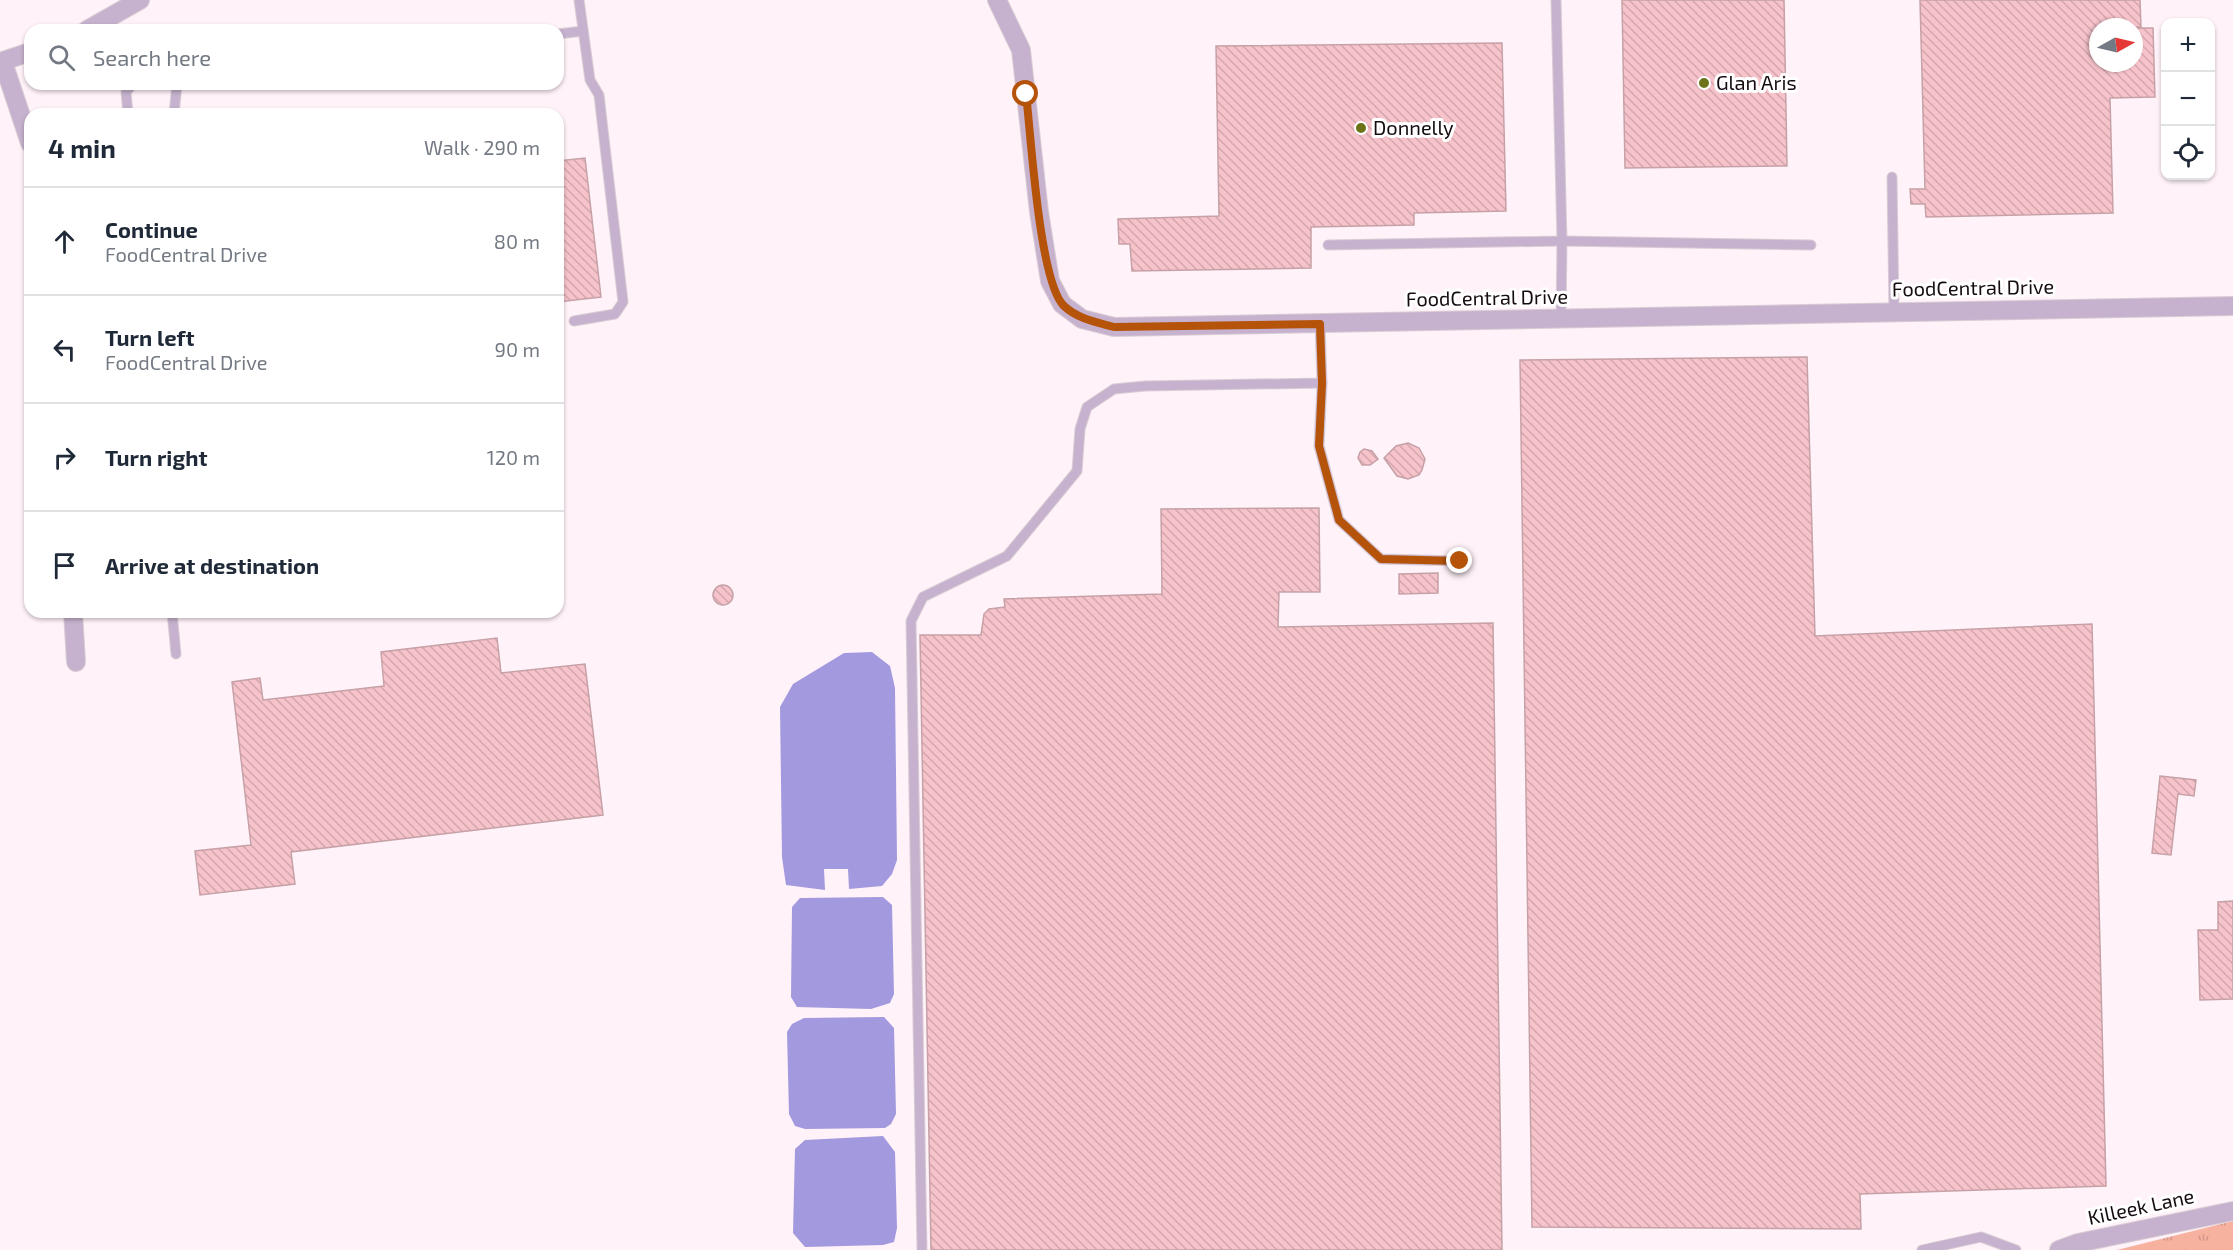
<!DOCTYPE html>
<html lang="en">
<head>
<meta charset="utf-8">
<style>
  :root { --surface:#fff; --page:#f2f2f3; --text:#1f2937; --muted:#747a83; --line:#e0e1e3 }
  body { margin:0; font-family:"Exo 2",sans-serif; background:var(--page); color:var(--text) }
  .controls { position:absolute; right:18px; top:18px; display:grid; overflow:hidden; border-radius:12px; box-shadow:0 2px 4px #0004 }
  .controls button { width:54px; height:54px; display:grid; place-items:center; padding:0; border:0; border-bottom:2px solid var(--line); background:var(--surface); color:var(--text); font:30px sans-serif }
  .compass { position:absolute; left:2089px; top:18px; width:54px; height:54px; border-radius:50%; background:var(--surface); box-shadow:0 2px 4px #0004; rotate:82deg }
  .stop { position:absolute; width:18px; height:18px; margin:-14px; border:4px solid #b45309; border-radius:50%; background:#fff }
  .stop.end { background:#b45309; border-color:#fff; box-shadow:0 2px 6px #0008 }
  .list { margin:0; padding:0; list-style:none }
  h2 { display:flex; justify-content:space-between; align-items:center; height:78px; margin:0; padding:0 24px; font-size:26px }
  h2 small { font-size:20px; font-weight:400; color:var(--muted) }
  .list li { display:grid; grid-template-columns:39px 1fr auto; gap:18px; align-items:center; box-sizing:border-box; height:108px; padding:0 24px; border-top:2px solid var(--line) }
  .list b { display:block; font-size:22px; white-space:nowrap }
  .list p { margin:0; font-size:20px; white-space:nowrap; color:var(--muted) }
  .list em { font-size:20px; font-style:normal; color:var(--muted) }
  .icon { flex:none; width:33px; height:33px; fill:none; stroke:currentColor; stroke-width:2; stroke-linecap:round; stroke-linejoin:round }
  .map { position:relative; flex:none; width:2233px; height:1250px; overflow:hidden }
  .search { position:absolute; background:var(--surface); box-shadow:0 2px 4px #0004; left:24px; top:24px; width:540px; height:66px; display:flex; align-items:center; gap:15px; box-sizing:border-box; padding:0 21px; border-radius:18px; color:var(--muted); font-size:22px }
  .panel { position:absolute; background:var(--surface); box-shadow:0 2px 4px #0004; left:24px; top:108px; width:540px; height:510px; border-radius:18px }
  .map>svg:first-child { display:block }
  .grass { fill:url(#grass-tufts) }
  .water { fill:#a299de }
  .building { fill:url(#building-back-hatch); stroke:#c6a1a7; stroke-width:1.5 }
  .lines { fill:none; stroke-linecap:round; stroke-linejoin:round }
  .service-casing { stroke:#dacdd4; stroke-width:11 }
  .minor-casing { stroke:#dacdd4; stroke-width:20 }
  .service { stroke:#c6b2ce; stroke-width:9 }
  .minor { stroke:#c6b2ce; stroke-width:18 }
  .route { stroke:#b45309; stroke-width:8 }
  .poi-dot { fill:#6d7219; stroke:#fff; stroke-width:2 }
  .labels { text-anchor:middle; stroke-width:6; stroke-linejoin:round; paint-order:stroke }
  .poi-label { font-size:20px; fill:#150b11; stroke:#fff; text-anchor:start }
  .street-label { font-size:20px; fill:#150b11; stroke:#fff }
</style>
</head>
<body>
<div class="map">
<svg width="2233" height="1250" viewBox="0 0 2233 1250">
  <defs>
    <pattern id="grass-tufts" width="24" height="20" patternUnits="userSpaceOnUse" patternTransform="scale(1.5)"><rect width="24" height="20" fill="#f6b19f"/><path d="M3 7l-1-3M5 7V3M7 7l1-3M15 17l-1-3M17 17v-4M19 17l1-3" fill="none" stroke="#d29788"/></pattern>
    <pattern id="building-back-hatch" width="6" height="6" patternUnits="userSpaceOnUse" patternTransform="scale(1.5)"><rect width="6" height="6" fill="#f7c3cb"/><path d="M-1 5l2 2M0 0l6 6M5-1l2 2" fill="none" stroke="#d3a6ad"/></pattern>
  </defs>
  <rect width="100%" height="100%" fill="#fff2f9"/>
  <polygon class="grass" points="2233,1221 2233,1250 2117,1250"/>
  <g class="water">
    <polygon points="872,652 890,666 895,688 897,860 892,874 882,886 849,889 848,869 824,869 825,890 786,885 782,857 780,707 793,684 844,653"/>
    <polygon points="883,897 892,905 894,994 890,1003 871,1009 797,1007 791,997 792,907 800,898"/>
    <polygon points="884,1017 894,1028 896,1114 891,1124 885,1128 805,1129 795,1126 789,1114 787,1032 792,1024 804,1018"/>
    <polygon points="883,1136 895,1152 897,1228 894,1242 883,1245 805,1247 793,1233 795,1149 805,1140"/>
  </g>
  <g class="building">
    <polygon points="1622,0 1784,0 1787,166 1625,168"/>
    <polygon points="1920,0 2140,0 2141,27 2098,27 2098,63 2134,63 2134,28 2153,28 2155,97 2110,98 2113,213 1926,217 1925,204 1911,204 1910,189 1925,189"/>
    <polygon points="1502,43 1506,211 1414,213 1414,225 1311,227 1311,268 1132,271 1130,244 1119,244 1118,219 1219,216 1216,46"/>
    <polygon points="585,158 601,297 558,302 558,161"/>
    <polygon points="1807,357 1815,636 2092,624 2106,1186 1860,1194 1861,1229 1532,1227 1520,360"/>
    <polygon points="1408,443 1419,448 1425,459 1422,470 1419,475 1408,479 1397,476 1384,458 1396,446"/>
    <polygon points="1364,449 1372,451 1378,459 1370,465 1362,465 1358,458 1360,452"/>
    <polygon points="1319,508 1320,592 1279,592 1278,627 1493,623 1502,1250 931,1250 920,635 981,635 984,614 989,609 1005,607 1004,599 1162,594 1161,509"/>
    <polygon points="1438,573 1438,593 1399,594 1399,574"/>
    <circle cx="723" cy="595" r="10"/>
    <polygon points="497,638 501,673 585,664 603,815 291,852 295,884 200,895 195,851 251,845 232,682 260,678 263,700 384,686 381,652"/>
    <polygon points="2160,776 2196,780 2194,796 2178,794 2171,855 2152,853"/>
    <polygon points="2233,901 2233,999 2200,1000 2198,930 2218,930 2218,902"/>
  </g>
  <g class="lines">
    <g class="service-casing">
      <g id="service">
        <polyline points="558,34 583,31"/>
        <polyline points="128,114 126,92 133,84"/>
        <polyline points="174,114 177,84"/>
        <polyline points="1892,177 1894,312"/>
        <polyline points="1328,245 1562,241 1556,0"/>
        <polyline points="1561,319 1562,241 1811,245"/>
        <polyline points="574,321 615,314 623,302 599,95 590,80 579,0"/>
        <polyline points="1322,383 1319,446 1339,520 1381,559 1460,561"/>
        <polyline points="172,612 176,654"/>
        <polyline points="922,1250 911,621 923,597 1007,556 1077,471 1080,429 1087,407 1114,389 1145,386 1322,383 1320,324"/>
        <polyline points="1922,1250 1981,1237 2016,1250"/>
      </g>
    </g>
    <g class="minor-casing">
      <g id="minor">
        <polyline points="997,0 1021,50 1039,212 1050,281 1062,304 1082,319 1114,327 2233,306"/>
        <polyline points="87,30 140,0"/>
        <polyline points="0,62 30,52"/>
        <polyline points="3,62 30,143"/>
        <polyline points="73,612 76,662"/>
        <polyline points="2059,1250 2078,1243 2233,1211"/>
      </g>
    </g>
    <use href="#service" class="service"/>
    <use href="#minor" class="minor"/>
  </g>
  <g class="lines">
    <path class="route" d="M 1026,94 C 1031,134 1039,282 1064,306 C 1078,319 1096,322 1114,327 L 1320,324 L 1322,383 L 1319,446 L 1339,520 L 1381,559 L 1460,561"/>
  </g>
  <g class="poi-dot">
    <circle cx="1704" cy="83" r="6"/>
    <circle cx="1361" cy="128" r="6"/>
  </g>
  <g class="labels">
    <g class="poi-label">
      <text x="1716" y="90">Glan Aris</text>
      <text x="1373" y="135">Donnelly</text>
    </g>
    <g class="street-label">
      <text transform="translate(1973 288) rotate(-1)" y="7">FoodCentral Drive</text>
      <text transform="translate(1487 298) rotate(-1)" y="7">FoodCentral Drive</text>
      <text transform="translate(2141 1207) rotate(-12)" y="7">Killeek Lane</text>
    </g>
  </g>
</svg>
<div class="controls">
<button>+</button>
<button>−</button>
<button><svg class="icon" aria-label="locate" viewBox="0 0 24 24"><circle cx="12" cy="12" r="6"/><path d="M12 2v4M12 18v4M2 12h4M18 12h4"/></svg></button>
</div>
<svg class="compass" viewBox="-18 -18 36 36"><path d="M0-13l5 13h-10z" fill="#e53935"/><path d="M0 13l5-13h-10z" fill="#747a83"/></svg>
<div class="stop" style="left:1026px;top:94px"></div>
<div class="stop end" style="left:1460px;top:561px"></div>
<div class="search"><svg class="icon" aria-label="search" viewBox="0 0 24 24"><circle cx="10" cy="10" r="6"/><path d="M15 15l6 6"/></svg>Search here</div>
<section class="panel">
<h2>4 min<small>Walk · 290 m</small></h2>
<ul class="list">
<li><svg class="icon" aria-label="ahead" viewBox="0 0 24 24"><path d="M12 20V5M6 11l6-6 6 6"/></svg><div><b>Continue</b><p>FoodCentral Drive</p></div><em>80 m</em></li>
<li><svg class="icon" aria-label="left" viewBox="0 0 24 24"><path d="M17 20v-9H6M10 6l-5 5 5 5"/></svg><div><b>Turn left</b><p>FoodCentral Drive</p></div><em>90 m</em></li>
<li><svg class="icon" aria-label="right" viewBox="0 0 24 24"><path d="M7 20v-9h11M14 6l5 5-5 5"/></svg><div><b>Turn right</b></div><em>120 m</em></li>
<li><svg class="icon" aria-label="arrive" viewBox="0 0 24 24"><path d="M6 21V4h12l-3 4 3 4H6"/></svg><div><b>Arrive at destination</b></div></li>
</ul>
</section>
</div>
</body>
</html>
